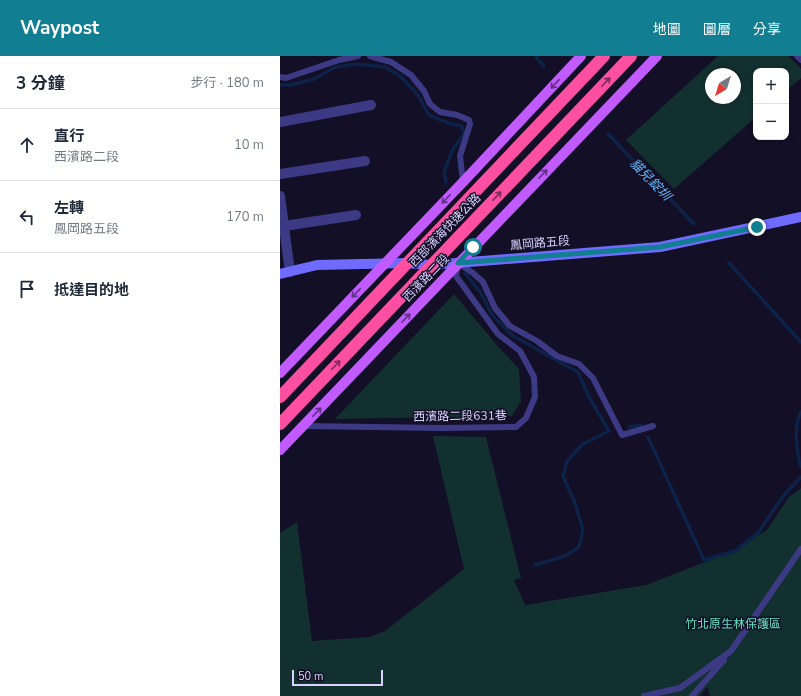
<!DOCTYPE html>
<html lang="zh-TW">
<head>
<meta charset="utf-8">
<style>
  :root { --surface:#fff; --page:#f6f6f7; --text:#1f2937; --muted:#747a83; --line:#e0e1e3; --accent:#117e91 }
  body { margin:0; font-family:"Nunito Sans","Noto Sans TC",sans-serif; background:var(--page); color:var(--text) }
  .controls { position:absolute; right:12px; top:12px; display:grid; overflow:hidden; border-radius:8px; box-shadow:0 2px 6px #0003 }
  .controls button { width:36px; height:36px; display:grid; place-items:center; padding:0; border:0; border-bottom:1px solid var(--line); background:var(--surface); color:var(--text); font:20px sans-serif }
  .compass { position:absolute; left:425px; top:12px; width:36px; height:36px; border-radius:50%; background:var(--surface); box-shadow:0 2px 6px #0003; rotate:218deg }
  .scale { position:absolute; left:12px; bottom:10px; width:91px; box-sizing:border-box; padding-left:4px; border:2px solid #d9d4ff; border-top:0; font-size:11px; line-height:14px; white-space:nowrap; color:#d9d4ff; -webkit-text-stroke:3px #130f26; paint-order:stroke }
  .stop { position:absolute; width:12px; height:12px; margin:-9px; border:3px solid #117e91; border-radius:50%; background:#fff }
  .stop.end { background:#117e91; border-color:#fff; box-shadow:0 1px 4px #0008 }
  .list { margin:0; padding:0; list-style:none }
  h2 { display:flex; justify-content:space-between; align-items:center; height:52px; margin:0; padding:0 16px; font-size:17px }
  h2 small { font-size:13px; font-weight:400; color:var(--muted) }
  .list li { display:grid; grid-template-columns:26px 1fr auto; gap:12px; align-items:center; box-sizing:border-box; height:72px; padding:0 16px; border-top:1px solid var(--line) }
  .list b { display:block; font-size:15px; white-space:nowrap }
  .list p { margin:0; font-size:13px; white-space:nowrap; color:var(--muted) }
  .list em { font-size:13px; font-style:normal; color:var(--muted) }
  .icon { flex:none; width:22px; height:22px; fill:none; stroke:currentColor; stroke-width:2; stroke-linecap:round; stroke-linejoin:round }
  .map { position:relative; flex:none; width:521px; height:640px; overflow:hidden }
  header { display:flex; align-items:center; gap:24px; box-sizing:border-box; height:56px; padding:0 20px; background:var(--accent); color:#fff }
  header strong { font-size:19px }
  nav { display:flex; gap:22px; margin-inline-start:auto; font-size:14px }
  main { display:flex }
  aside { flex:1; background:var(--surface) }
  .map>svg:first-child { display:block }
  .green { fill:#12302f; fill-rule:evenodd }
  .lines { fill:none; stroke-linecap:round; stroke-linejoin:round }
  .stream { stroke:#0c2248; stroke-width:3.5 }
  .lane { stroke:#3d3a85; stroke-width:6 }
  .street { stroke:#3d3a85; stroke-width:10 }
  .secondary { stroke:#6f6bff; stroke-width:10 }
  .primary { stroke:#c25bff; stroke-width:10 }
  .highway { stroke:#ff4fa3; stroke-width:12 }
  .oneway { stroke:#7d2c5e }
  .oneway2 { stroke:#623188 }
  .route { stroke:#117e91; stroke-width:5 }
  .labels { text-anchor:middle; stroke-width:3; stroke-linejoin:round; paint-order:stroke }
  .street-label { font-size:12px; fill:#d9d4ff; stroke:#130f26 }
  .park-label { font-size:12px; fill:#5fe0c0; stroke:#130f26 }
  .water-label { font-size:13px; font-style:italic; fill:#62b6ff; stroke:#130f26 }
</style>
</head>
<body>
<header>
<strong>Waypost</strong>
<nav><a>地圖</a><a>圖層</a><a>分享</a></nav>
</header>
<main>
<aside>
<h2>3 分鐘<small>步行 · 180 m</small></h2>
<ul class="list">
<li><svg class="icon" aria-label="ahead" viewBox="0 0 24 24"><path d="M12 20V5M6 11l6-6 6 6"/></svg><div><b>直行</b><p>西濱路二段</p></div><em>10 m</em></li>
<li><svg class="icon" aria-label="left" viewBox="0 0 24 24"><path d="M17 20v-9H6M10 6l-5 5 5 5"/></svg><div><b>左轉</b><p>鳳岡路五段</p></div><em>170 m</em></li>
<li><svg class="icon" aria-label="arrive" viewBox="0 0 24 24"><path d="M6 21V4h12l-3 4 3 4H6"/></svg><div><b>抵達目的地</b></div></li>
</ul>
</aside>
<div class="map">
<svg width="521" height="640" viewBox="0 0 521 640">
  <rect width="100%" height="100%" fill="#130f26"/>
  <g class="green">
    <path d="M 438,0 L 509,0 L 521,13 L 521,22 L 506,35 L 506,15 L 476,15 L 476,61 L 394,133 L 346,84 ZM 431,18 L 455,18 L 455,42 L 431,42 Z"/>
    <polygon points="174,238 216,288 239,313 241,345 232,360 55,363"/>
    <polygon points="153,380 206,381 241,522 234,524 245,549 366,529 451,496 487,474 509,441 521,432 521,640 430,640 427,631 420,640 0,640 0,477 17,466 32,585 89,581 105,575 184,513"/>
  </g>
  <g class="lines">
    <g class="stream">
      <polyline points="255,0 264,10"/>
      <polyline points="0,29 11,29 34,23 56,11 77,8 105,11 120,20 138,39 149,59 168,67 182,70 184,78 173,93 164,116 166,126"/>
      <polyline points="328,78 414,168"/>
      <polyline points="449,207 521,286"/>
      <polyline points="185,217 201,237 212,259 233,280 298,316 309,341 329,375 303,388 287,405 283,420 295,447 303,474 299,491 285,500 255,509"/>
      <path d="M 521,356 C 513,371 517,393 520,409 L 521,410"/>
      <polyline points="349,371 362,369"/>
      <polyline points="368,381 424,504 455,495 478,477 504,439 521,421"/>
    </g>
    <g class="lane">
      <polyline points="90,0 111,6 131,19 144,35 150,48 160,56 177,59 189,64 190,68 180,100 183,126"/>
      <polyline points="517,0 521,4"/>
      <polyline points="0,21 6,22 59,4 78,0"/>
      <polyline points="23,370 162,372 236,371 246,362 255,341 254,321 240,295 218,278 176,220 178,207 193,217 203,226 215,252 230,270 257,285 277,300 299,308 313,322 342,379 373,370"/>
      <polyline points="364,640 400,632 451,595 521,493"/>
      <polyline points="412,640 444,604"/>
    </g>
    <g class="street">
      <polyline points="0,66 91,49"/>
      <polyline points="0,118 85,105"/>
      <polyline points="0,140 10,216"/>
      <polyline points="4,170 76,159"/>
    </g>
    <polyline class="secondary" points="0,218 37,209 127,207 151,209 380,191 521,161"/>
    <g class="primary">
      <polyline points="0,317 183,126 301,0"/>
      <polyline points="0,394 377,0"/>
    </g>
    <g class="highway">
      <polyline points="0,341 324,0"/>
      <polyline points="0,368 351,0"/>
    </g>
  </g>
  <defs><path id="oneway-shaft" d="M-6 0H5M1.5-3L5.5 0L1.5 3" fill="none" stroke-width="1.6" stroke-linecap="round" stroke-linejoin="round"/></defs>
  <g class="oneway">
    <use href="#oneway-shaft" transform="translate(326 26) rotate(-46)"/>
    <use href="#oneway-shaft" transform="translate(217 140) rotate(-46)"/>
    <use href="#oneway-shaft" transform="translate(56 309) rotate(-46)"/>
  </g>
  <g class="oneway2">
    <use href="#oneway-shaft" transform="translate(275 28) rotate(133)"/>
    <use href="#oneway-shaft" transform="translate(263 118) rotate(-46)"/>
    <use href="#oneway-shaft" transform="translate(166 143) rotate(134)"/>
    <use href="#oneway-shaft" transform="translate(76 237) rotate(134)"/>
    <use href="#oneway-shaft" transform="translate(126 262) rotate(-46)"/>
    <use href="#oneway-shaft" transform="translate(37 356) rotate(-46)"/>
  </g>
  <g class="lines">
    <polyline class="route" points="193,191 178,207 380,191 477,171"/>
  </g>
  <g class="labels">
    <g class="street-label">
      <text transform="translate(165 174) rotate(-46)" y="4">西部濱海快速公路</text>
      <text transform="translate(260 187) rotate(-5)" y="4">鳳岡路五段</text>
      <text transform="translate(146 222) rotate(-46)" y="4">西濱路二段</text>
      <text transform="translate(180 360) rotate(-1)" y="4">西濱路二段631巷</text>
    </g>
    <g class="park-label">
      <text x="453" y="572">竹北原生林保護區</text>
    </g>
    <g class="water-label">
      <text transform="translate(371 123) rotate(46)" y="5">貓兒錠圳</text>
    </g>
  </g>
</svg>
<div class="controls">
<button>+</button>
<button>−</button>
</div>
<svg class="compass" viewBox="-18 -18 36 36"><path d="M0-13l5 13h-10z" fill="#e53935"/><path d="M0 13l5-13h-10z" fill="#747a83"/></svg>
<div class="scale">50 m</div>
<div class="stop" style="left:193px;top:191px"></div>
<div class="stop end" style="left:477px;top:171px"></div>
</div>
</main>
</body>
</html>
